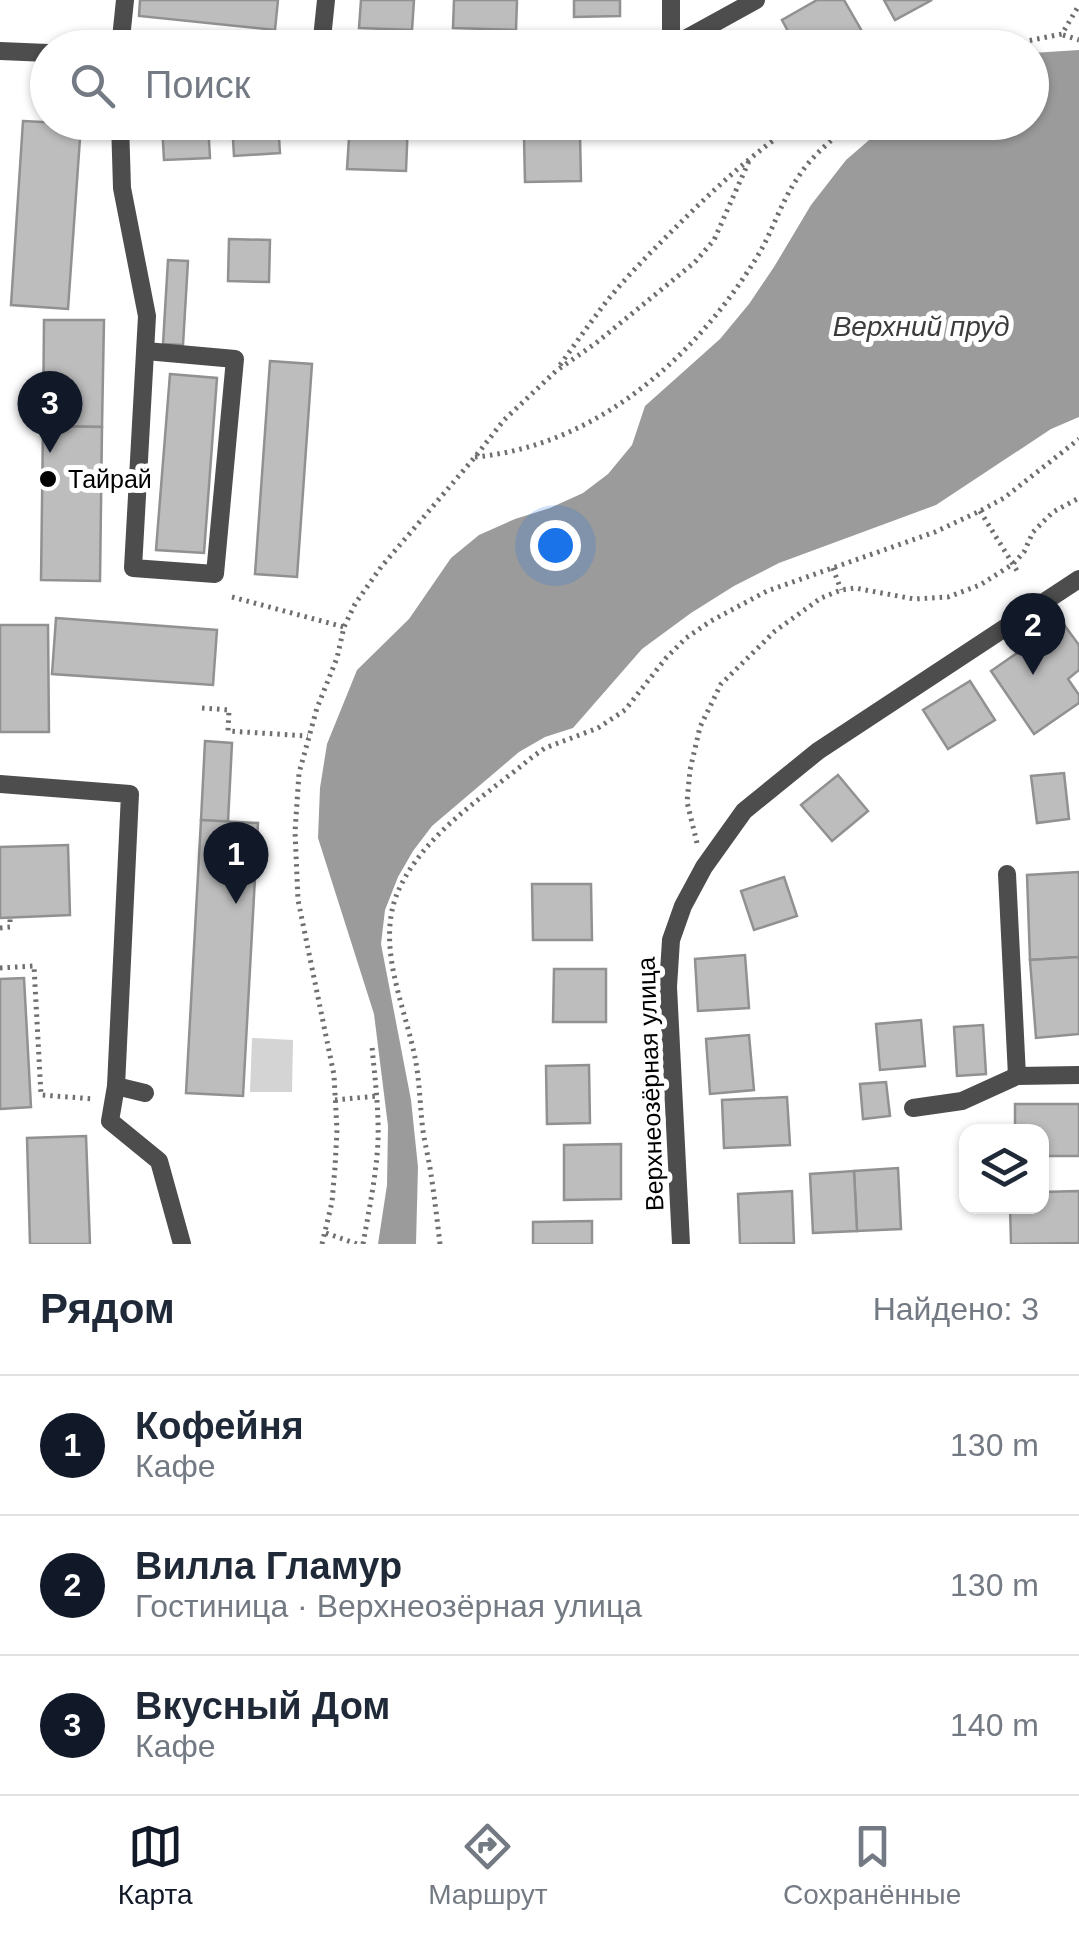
<!DOCTYPE html>
<html lang="ru">
<head>
<meta charset="utf-8">
<style>
  :root { --surface:#fff; --page:#f2f2f3; --text:#1f2937; --muted:#747a83; --line:#e0e1e3; --accent:#111827 }
  body { margin:0; font-family:Helvetica,sans-serif; background:var(--page); color:var(--text) }
  .controls { position:absolute; right:30px; bottom:30px; display:grid; overflow:hidden; border-radius:20px; box-shadow:0 2px 8px #0004 }
  .controls button { width:90px; height:90px; display:grid; place-items:center; padding:0; border:0; border-bottom:2px solid var(--line); background:var(--surface); color:var(--text); font:50px sans-serif }
  .you { position:absolute; left:555px; top:545px; width:35px; height:35px; margin:-25px; border:8px solid #fff; border-radius:50%; background:#1a73e8; box-shadow:0 0 0 15px #1a73e833 }
  .badge { display:grid; place-items:center; width:65px; height:65px; border-radius:50%; background:var(--accent); color:#fff; font-size:32px; font-weight:700 }
  .pin { position:absolute; translate:-50% -82px; filter:drop-shadow(0 2px 5px #0008) }
  .pin::after { content:''; position:absolute; top:52px; width:35px; height:30px; background:inherit; clip-path:polygon(0 0,100% 0,50% 100%) }
  .list { margin:0; padding:0; list-style:none }
  h2 { display:flex; justify-content:space-between; align-items:center; height:130px; margin:0; padding:0 40px; font-size:42px }
  h2 small { font-size:32px; font-weight:400; color:var(--muted) }
  .list li { display:grid; grid-template-columns:65px 1fr auto; gap:30px; align-items:center; box-sizing:border-box; height:140px; padding:0 40px; border-top:2px solid var(--line) }
  .list b { display:block; font-size:38px; white-space:nowrap }
  .list p { margin:0; font-size:32px; white-space:nowrap; color:var(--muted) }
  .list em { font-size:32px; font-style:normal; color:var(--muted) }
  .icon { flex:none; width:55px; height:55px; fill:none; stroke:currentColor; stroke-width:2; stroke-linecap:round; stroke-linejoin:round }
  .map { position:relative; flex:none; width:1079px; height:1244px; overflow:hidden }
  .search { position:absolute; background:var(--surface); box-shadow:0 2px 8px #0004; left:30px; right:30px; top:30px; height:110px; display:flex; align-items:center; gap:25px; box-sizing:border-box; padding:0 35px; border-radius:55px; color:var(--muted); font-size:38px }
  .sheet { height:550px; background:var(--surface) }
  nav { display:flex; justify-content:space-around; align-items:center; box-sizing:border-box; height:140px; border-top:2px solid var(--line); background:var(--surface); font-size:28px; color:var(--muted) }
  nav a { display:grid; justify-items:center; gap:5px }
  nav .on { color:var(--accent) }
  .map>svg:first-child { display:block }
  .green { fill:#d4d4d4 }
  .water { fill:#9b9b9b }
  .building { fill:#bdbdbd; stroke:#919191; stroke-width:2.5 }
  .lines { fill:none; stroke-linecap:round; stroke-linejoin:round }
  .path { stroke:#6f6f6f; stroke-width:5; stroke-dasharray:2.5 5; stroke-linecap:butt }
  .minor { stroke:#4d4d4d; stroke-width:18 }
  .poi-dot { fill:#000; stroke:#fff; stroke-width:4 }
  .labels { text-anchor:middle; stroke-width:10; stroke-linejoin:round; paint-order:stroke }
  .poi-label { font-size:25px; fill:#000; stroke:#fff; text-anchor:start }
  .street-label { font-size:25px; fill:#000; stroke:#fff }
  .water-label { font-size:28px; font-style:italic; fill:#3c3c3c; stroke:#fff }
</style>
</head>
<body>
<div class="map">
<svg width="1079" height="1244" viewBox="0 0 1079 1244">
  <rect width="100%" height="100%" fill="#fff"/>
  <polygon class="green" points="252,1038 293,1040 292,1092 250,1092"/>
  <polygon class="water" points="1079,50 1079,417 1051,429 936,505 779,563 734,586 691,613 642,649 573,728 545,737 519,752 432,826 413,851 398,877 385,910 381,944 411,1100 418,1167 416,1244 378,1244 387,1185 388,1126 374,1014 318,838 320,788 327,744 357,670 409,619 451,558 479,535 515,519 550,508 583,493 608,474 632,445 645,406 720,339 749,304 774,267 811,205 846,160 883,128 894,122 1032,122 1032,53"/>
  <g class="building">
    <polygon points="140,0 278,0 275,30 139,16"/>
    <polygon points="361,0 414,0 412,30 359,28"/>
    <polygon points="454,0 517,0 516,30 453,28"/>
    <polygon points="574,0 620,0 620,16 574,17"/>
    <polygon points="817,0 844,0 863,33 837,48 797,48 782,20"/>
    <polygon points="884,0 932,0 895,20"/>
    <polygon points="23,121 81,124 68,309 11,305"/>
    <polygon points="232,122 278,122 280,153 234,156"/>
    <polygon points="350,122 408,122 406,171 347,169"/>
    <polygon points="208,123 210,158 164,160 162,125"/>
    <polygon points="580,135 581,181 525,182 524,137"/>
    <polygon points="229,239 270,240 269,282 228,281"/>
    <polygon points="168,260 188,261 183,345 163,344"/>
    <polygon points="44,320 104,320 102,427 43,426"/>
    <polygon points="270,361 312,364 297,577 255,574"/>
    <polygon points="170,374 217,378 204,553 156,550"/>
    <polygon points="43,426 102,427 100,581 41,580"/>
    <polygon points="56,618 217,630 213,685 52,674"/>
    <polygon points="1062,622 1079,645 1079,670 1068,679 1079,695 1079,703 1034,734 991,671"/>
    <polygon points="0,625 48,625 49,732 0,732"/>
    <polygon points="970,681 995,720 948,749 923,710"/>
    <polygon points="205,741 232,743 228,822 201,820"/>
    <polygon points="1064,773 1069,819 1037,823 1031,776"/>
    <polygon points="838,775 868,811 832,841 801,805"/>
    <polygon points="201,820 258,823 243,1096 186,1093"/>
    <polygon points="68,845 70,915 0,918 0,847"/>
    <polygon points="1079,872 1079,957 1030,960 1027,875"/>
    <polygon points="784,877 797,916 754,930 741,891"/>
    <polygon points="532,884 591,884 592,940 533,940"/>
    <polygon points="745,955 749,1008 698,1011 695,959"/>
    <polygon points="1079,957 1079,1034 1036,1038 1030,960"/>
    <polygon points="554,969 606,969 606,1022 553,1022"/>
    <polygon points="24,978 31,1107 0,1109 0,979"/>
    <polygon points="921,1020 925,1066 880,1070 876,1024"/>
    <polygon points="983,1025 986,1074 957,1076 954,1027"/>
    <polygon points="749,1035 754,1090 710,1094 706,1039"/>
    <polygon points="589,1065 590,1123 547,1124 546,1066"/>
    <polygon points="886,1082 890,1116 863,1119 860,1084"/>
    <polygon points="787,1097 790,1145 724,1148 722,1100"/>
    <polygon points="1015,1104 1079,1104 1079,1156 1042,1156 1042,1132 1015,1132"/>
    <polygon points="86,1136 90,1244 30,1244 27,1138"/>
    <polygon points="621,1144 621,1199 564,1200 564,1145"/>
    <polygon points="898,1168 901,1229 857,1231 854,1171"/>
    <polygon points="854,1171 857,1231 813,1233 810,1174"/>
    <polygon points="792,1191 794,1243 740,1244 738,1194"/>
    <polygon points="1079,1191 1079,1243 1011,1244 1010,1206 1042,1206 1042,1192"/>
    <polygon points="592,1221 592,1244 533,1244 533,1222"/>
  </g>
  <g class="lines">
    <g class="path">
      <polyline points="1063,35 1079,40"/>
      <polyline points="993,48 1062,34 1079,5"/>
      <path d="M 560,365 C 575,344 590,323 606,302 C 627,276 651,252 675,228 C 713,190 754,152 799,122"/>
      <path d="M 475,457 C 596,446 695,358 757,257 C 773,231 781,201 799,176 C 812,155 834,138 853,122"/>
      <polyline points="980,511 1019,574"/>
      <polyline points="833,568 841,590"/>
      <polyline points="232,597 344,627"/>
      <polyline points="202,708 229,710 228,731 308,736"/>
      <polyline points="697,843 687,802 690,770 700,727 721,684 775,631 821,598 841,590 855,588 914,599 948,597 980,585 1013,564 1024,552 1033,532 1053,512 1079,498"/>
      <polyline points="0,928 10,927 10,917"/>
      <polyline points="0,968 34,966 41,1095 95,1099"/>
      <polyline points="335,1100 377,1096"/>
      <polyline points="326,1233 357,1244"/>
      <polyline points="322,1244 332,1202 335,1167 337,1130 334,1075 298,900 295,832 299,773 317,708 337,658 344,627 355,604 381,567 475,457 504,420 556,371 596,343 695,262 714,240 749,161"/>
      <path d="M 363,1244 C 369,1210 376,1177 378,1142 C 379,1110 375,1079 372,1047"/>
      <path d="M 440,1244 C 437,1219 434,1193 430,1168 C 428,1156 425,1144 423,1131 C 420,1108 420,1086 416,1063 C 406,1006 372,942 401,885 C 428,831 485,796 531,758 L 545,748 L 598,728 L 625,710 L 666,658 L 686,638 L 711,621 L 767,591 L 935,532 L 980,511 L 1004,498 L 1079,439"/>
    </g>
    <g class="minor">
      <polyline points="671,47 671,0"/>
      <polyline points="120,48 125,0"/>
      <polyline points="321,48 326,0"/>
      <polyline points="669,48 756,0"/>
      <polyline points="0,51 48,53"/>
      <polyline points="120,122 122,188 147,316 133,568 215,574 235,359 146,351"/>
      <polyline points="0,784 130,794 116,1086 145,1093"/>
      <polyline points="1007,874 1017,1076 1079,1075"/>
      <polyline points="116,1086 110,1121 159,1161 182,1244"/>
      <polyline points="913,1108 962,1101 1017,1076"/>
      <polyline points="681,1244 668,987 671,940 683,906 704,867 744,811 818,751 1079,579"/>
    </g>
  </g>
  <circle class="poi-dot" cx="48" cy="479" r="10"/>
  <g class="labels">
    <g class="poi-label">
      <text x="68" y="488">Тайрай</text>
    </g>
    <g class="street-label">
      <text transform="translate(650 1084) rotate(-92)" y="9">Верхнеозёрная улица</text>
    </g>
    <g class="water-label">
      <text x="921" y="336">Верхний пруд</text>
    </g>
  </g>
</svg>
<div class="controls">
<button><svg class="icon" aria-label="layers" viewBox="0 0 24 24"><path d="M12 4l9 5-9 5-9-5zM3 14l9 5 9-5"/></svg></button>
</div>
<div class="you"></div>
<div class="pin badge" style="left:236px;top:904px">1</div>
<div class="pin badge" style="left:1033px;top:675px">2</div>
<div class="pin badge" style="left:50px;top:453px">3</div>
<div class="search"><svg class="icon" aria-label="search" viewBox="0 0 24 24"><circle cx="10" cy="10" r="6"/><path d="M15 15l6 6"/></svg>Поиск</div>
</div>
<section class="sheet">
<h2>Рядом<small>Найдено: 3</small></h2>
<ul class="list">
<li><span class="badge">1</span><div><b>Кофейня</b><p>Кафе</p></div><em>130 m</em></li>
<li><span class="badge">2</span><div><b>Вилла Гламур</b><p>Гостиница · Верхнеозёрная улица</p></div><em>130 m</em></li>
<li><span class="badge">3</span><div><b>Вкусный Дом</b><p>Кафе</p></div><em>140 m</em></li>
</ul>
</section>
<nav>
<a class="on"><svg class="icon" aria-label="map" viewBox="0 0 24 24"><path d="M3 6l6-2 6 2 6-2v14l-6 2-6-2-6 2zM9 4v14M15 6v14"/></svg>Карта</a>
<a><svg class="icon" aria-label="directions" viewBox="0 0 24 24"><path d="M12 3l9 9-9 9-9-9zM9 14v-3h6M13 9l2 2-2 2"/></svg>Маршрут</a>
<a><svg class="icon" aria-label="saved" viewBox="0 0 24 24"><path d="M7 4h10v16l-5-4-5 4z"/></svg>Сохранённые</a>
</nav>
</body>
</html>
